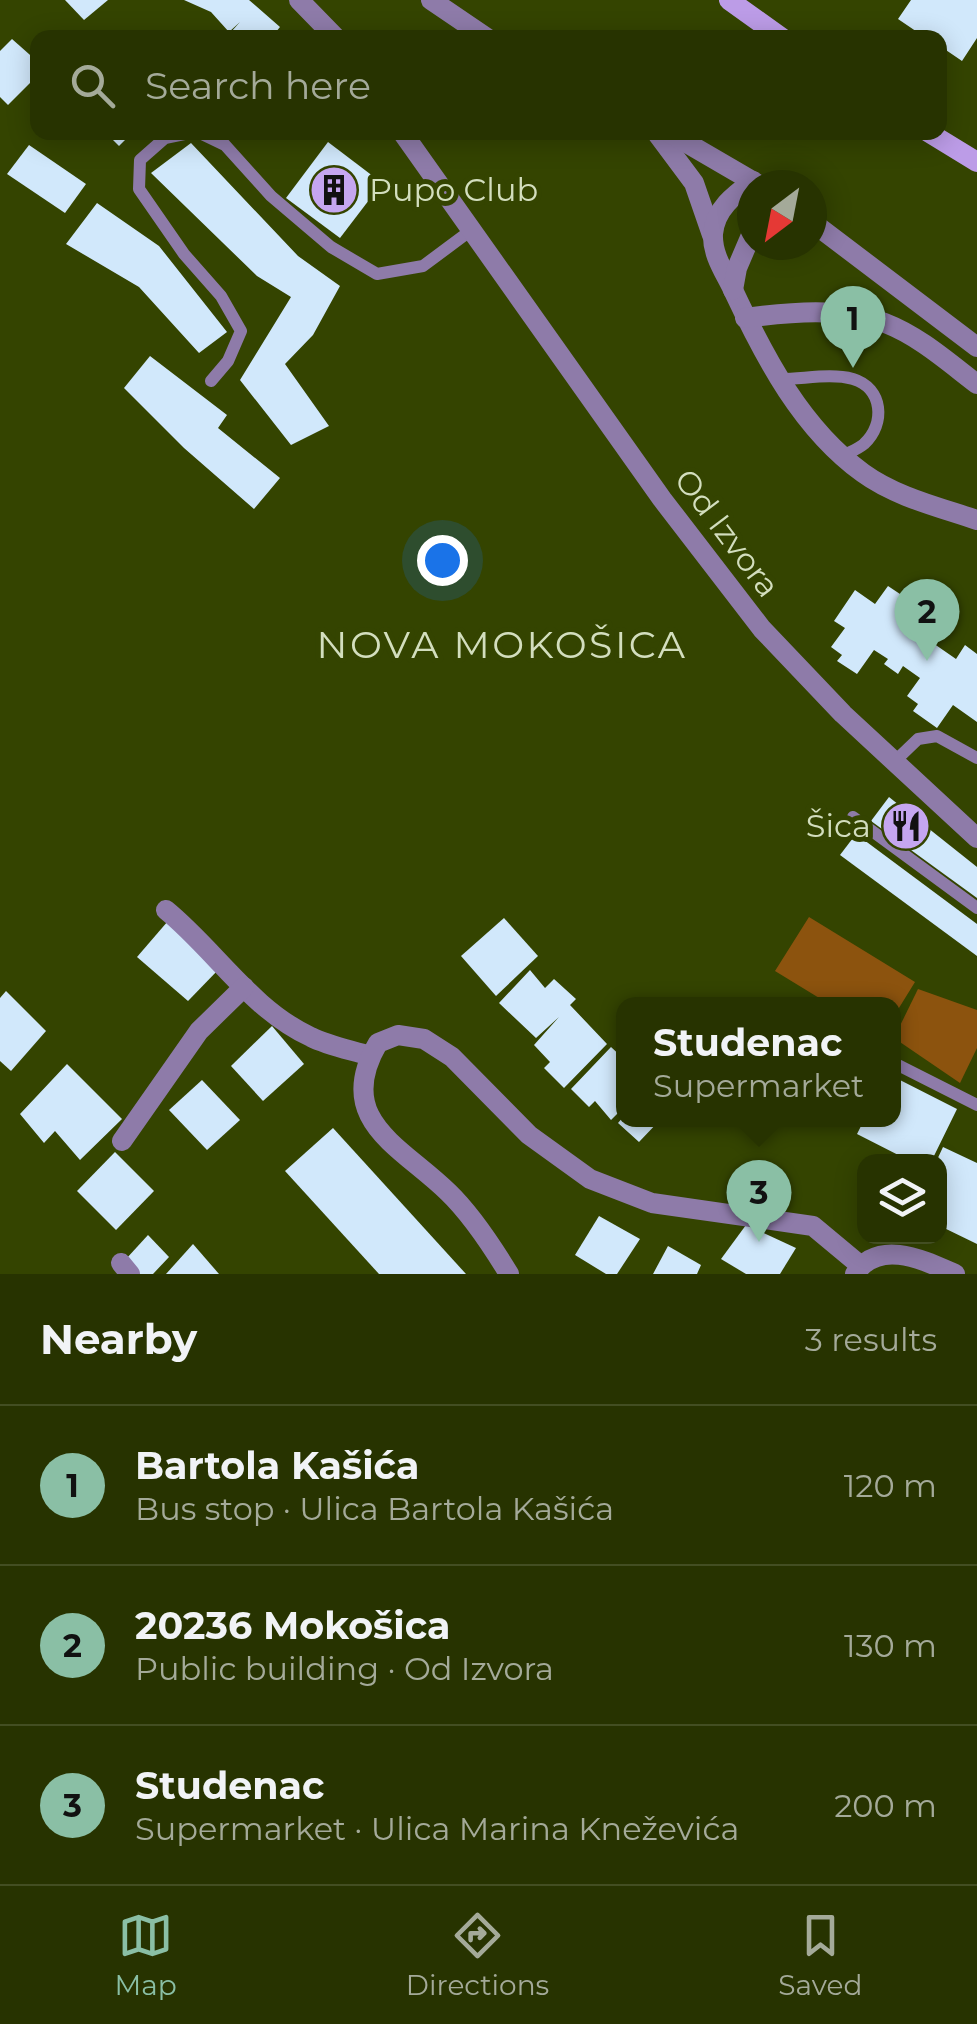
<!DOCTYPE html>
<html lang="en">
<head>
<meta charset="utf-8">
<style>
  :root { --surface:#273300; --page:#333f0f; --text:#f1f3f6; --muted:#a4aa99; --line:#434e22; --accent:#8abfa5 }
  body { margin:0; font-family:Montserrat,sans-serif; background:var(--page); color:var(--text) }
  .controls { position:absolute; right:30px; bottom:30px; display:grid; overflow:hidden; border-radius:20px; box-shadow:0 5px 25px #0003 }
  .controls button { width:90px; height:90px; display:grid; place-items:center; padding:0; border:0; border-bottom:2px solid var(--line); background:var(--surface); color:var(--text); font:50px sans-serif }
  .compass { position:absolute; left:737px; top:170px; width:90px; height:90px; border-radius:50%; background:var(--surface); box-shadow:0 5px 25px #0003; rotate:212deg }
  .you { position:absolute; left:442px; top:560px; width:35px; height:35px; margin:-25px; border:8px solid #fff; border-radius:50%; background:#1a73e8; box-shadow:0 0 0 15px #1a73e833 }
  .badge { display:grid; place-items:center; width:65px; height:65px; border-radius:50%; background:var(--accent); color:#111; font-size:32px; font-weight:700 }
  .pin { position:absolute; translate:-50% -82px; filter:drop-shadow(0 2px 5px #0008) }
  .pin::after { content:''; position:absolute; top:52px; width:35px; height:30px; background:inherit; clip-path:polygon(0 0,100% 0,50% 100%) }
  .popup { position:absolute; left:616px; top:997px; width:285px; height:130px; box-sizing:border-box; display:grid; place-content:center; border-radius:20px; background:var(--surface); filter:drop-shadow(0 2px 8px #0005); font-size:32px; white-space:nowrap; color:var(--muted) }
  .popup b { font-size:38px; color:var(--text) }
  .popup::after { content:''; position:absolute; left:50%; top:100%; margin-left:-20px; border:20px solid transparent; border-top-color:var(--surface) }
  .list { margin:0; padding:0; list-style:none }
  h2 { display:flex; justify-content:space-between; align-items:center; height:130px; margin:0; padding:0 40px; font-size:42px }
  h2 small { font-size:32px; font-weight:400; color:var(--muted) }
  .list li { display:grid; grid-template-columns:65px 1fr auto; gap:30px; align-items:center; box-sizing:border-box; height:160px; padding:0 40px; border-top:2px solid var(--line) }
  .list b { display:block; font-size:38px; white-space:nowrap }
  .list p { margin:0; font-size:32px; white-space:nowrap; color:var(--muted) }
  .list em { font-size:32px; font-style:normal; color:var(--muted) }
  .icon { flex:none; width:55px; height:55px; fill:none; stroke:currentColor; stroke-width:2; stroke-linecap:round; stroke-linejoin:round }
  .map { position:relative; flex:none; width:977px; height:1274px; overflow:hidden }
  .search { position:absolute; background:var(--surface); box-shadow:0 5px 25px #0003; left:30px; right:30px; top:30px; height:110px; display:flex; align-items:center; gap:25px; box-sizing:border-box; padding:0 35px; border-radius:20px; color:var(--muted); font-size:38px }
  .sheet { height:610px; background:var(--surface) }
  nav { display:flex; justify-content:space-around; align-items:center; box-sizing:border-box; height:140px; border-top:2px solid var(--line); background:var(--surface); font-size:28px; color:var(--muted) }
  nav a { display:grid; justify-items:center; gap:5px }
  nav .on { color:var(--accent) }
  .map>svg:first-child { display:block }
  .green { fill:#8c530e }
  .building { fill:#d1e8fb }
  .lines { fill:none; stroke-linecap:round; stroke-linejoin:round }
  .service { stroke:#8e7ba9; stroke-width:12 }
  .minor { stroke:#8e7ba9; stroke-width:20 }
  .secondary { stroke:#bc9ce7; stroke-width:20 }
  .labels { text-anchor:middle; stroke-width:10; stroke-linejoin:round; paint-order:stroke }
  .poi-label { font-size:32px; fill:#d3debe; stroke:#344400; text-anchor:start }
  .street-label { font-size:32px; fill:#d3debe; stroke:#344400 }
  .quarter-label { font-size:38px; letter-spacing:2.5px; fill:#d3debe; stroke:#344400 }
</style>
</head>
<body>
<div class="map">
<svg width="977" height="1274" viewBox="0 0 977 1274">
  <rect width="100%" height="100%" fill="#344400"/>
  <g class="green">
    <polygon points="809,917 915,982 894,1016 894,1004 829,1004 775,971"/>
    <polygon points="918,989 977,1010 977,1048 960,1083 894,1038"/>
  </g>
  <g class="building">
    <polygon points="65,0 108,0 84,20"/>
    <polygon points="184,0 249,0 280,27 271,38 238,38 231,32 240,22 229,32 211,12"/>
    <polygon points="911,0 977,0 977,38 962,61 940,46 940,38 926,38 898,19"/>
    <polygon points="12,39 38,62 38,75 8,105 0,97 0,51"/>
    <polygon points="105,132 133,132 119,146"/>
    <polygon points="328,142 382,183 340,238 286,198"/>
    <polygon points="191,143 298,256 340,286 313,335 285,364 329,426 291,445 240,380 291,297 257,276 151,173"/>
    <polygon points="29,145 86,184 65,213 7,174"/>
    <polygon points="97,203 159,246 227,332 199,353 139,287 66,244"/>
    <polygon points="150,356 227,415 218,428 280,478 254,509 184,448 124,388"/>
    <polygon points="888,586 930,614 917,632 956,659 965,645 977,654 977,722 953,705 937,728 913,711 918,704 907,696 920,678 903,666 898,674 884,664 888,659 874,650 857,674 837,661 842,655 831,647 845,628 834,621 855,590 875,604"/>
    <polygon points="889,797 977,867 977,898 871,821"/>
    <polygon points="856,834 977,924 977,956 840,855"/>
    <polygon points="504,918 538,956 496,996 461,956"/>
    <polygon points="168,921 220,968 188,1001 137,957"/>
    <polygon points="530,970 545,988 554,979 576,999 570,1005 607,1044 564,1088 544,1068 550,1062 534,1045 559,1017 536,1038 499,1003"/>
    <polygon points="6,991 46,1031 11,1071 0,1061 0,998"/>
    <polygon points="272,1026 304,1064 263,1101 231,1066"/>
    <polygon points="611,1047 624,1059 624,1107 611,1120 595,1101 589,1107 571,1089"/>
    <polygon points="67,1064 122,1119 80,1160 55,1131 44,1143 20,1114"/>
    <polygon points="894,1077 957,1109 931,1162 912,1162 857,1134 864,1120 894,1120"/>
    <polygon points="202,1080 240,1120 207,1150 169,1110"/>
    <polygon points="624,1116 624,1120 660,1120 639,1142 618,1123"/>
    <polygon points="333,1128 466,1274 379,1274 285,1171"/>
    <polygon points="943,1147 977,1163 977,1244 940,1226 940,1162 936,1162"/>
    <polygon points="115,1152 154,1191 116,1230 77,1191"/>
    <polygon points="599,1216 640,1239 617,1274 606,1274 575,1255"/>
    <polygon points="746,1225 796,1248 780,1274 746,1274 721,1259"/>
    <polygon points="148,1235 169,1257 153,1274 138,1274 126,1259"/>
    <polygon points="193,1244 219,1274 166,1274"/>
    <polygon points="668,1246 701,1265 697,1274 653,1274"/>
  </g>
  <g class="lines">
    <g class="service">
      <polyline points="194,132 165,138 140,160 139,189 184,254 221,296 241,331 228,361 211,381"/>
      <polyline points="198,132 225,145 271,196 331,247 377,274 423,266 470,231"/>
      <path d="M 781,379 C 804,379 831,373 853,379 C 883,388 886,424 864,444 C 858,449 850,452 843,456"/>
      <polyline points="894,762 918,739 937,736 977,758"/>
      <polyline points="853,817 977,908"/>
      <polyline points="894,1063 977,1105"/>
    </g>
    <g class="minor">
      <polyline points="299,0 336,38"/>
      <polyline points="431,0 487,38"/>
      <polyline points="402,132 662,499 762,629 843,714 977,838"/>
      <polyline points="656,132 694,183 712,235"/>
      <polyline points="668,132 759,185"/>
      <path d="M 753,181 C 734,195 715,209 713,234 C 712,256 726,274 734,292 C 765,358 802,429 863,473 C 896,497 939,507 977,520"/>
      <polyline points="812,222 977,347"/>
      <polyline points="733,290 737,268 752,233"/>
      <path d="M 745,318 C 790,312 842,307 885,323 C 919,336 948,362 977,384"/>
      <path d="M 166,910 C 215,950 252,1010 311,1037 C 329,1046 351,1050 370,1056"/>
      <polyline points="122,1141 199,1031 244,987"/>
      <polyline points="121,1263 130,1274"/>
      <path d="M 509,1274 C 492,1246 472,1215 448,1192 C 401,1146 333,1120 378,1043 L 398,1035 L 424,1039 L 452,1057 L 529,1135 L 590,1179 L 652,1203 L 813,1226 L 861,1266"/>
      <path d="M 855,1274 C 879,1238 923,1260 955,1274"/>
    </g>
    <g class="secondary">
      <polyline points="729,0 782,38"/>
      <polyline points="928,132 977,162"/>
    </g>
  </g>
  <defs>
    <g id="building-disc" transform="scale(2.5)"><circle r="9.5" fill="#c5a6f0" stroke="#344400"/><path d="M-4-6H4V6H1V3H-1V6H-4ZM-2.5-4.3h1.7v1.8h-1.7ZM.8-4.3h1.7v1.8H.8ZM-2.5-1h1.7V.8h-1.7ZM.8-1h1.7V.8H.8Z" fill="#111"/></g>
    <g id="restaurant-disc" transform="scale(2.5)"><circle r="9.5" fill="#c5a6f0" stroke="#344400"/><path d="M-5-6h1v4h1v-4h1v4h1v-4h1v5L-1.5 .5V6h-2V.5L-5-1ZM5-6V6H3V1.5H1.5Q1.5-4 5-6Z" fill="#111"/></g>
  </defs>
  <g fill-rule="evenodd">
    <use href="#building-disc" x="334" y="190"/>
    <use href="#restaurant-disc" x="906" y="826"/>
  </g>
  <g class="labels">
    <g class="poi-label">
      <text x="369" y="201">Pupo Club</text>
      <text x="871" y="837" text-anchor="end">Šica</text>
    </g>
    <g class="street-label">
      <text transform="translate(727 533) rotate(53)" y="11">Od Izvora</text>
    </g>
    <g class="quarter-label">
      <text x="502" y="658">NOVA MOKOŠICA</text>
    </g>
  </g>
</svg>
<div class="controls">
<button><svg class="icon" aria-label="layers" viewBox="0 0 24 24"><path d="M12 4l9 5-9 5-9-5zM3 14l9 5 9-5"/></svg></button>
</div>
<svg class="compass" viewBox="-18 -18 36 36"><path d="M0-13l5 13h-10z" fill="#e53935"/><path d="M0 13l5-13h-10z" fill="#a4aa99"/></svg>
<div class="you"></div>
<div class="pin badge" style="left:853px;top:368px">1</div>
<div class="pin badge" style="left:927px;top:661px">2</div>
<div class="pin badge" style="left:759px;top:1242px">3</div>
<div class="popup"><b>Studenac</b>Supermarket</div>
<div class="search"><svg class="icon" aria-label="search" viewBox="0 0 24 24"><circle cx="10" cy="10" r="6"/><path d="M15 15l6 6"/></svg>Search here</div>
</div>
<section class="sheet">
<h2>Nearby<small>3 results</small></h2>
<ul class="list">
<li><span class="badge">1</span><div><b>Bartola Kašića</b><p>Bus stop · Ulica Bartola Kašića</p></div><em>120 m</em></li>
<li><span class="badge">2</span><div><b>20236 Mokošica</b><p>Public building · Od Izvora</p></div><em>130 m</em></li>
<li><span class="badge">3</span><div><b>Studenac</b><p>Supermarket · Ulica Marina Kneževića</p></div><em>200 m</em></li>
</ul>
</section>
<nav>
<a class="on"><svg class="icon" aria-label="map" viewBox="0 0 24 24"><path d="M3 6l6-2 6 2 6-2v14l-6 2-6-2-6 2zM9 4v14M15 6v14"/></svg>Map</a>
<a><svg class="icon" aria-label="directions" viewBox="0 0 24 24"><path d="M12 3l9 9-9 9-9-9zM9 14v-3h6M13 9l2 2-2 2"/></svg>Directions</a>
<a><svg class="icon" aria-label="saved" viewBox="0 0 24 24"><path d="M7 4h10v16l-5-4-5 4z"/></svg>Saved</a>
</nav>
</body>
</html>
